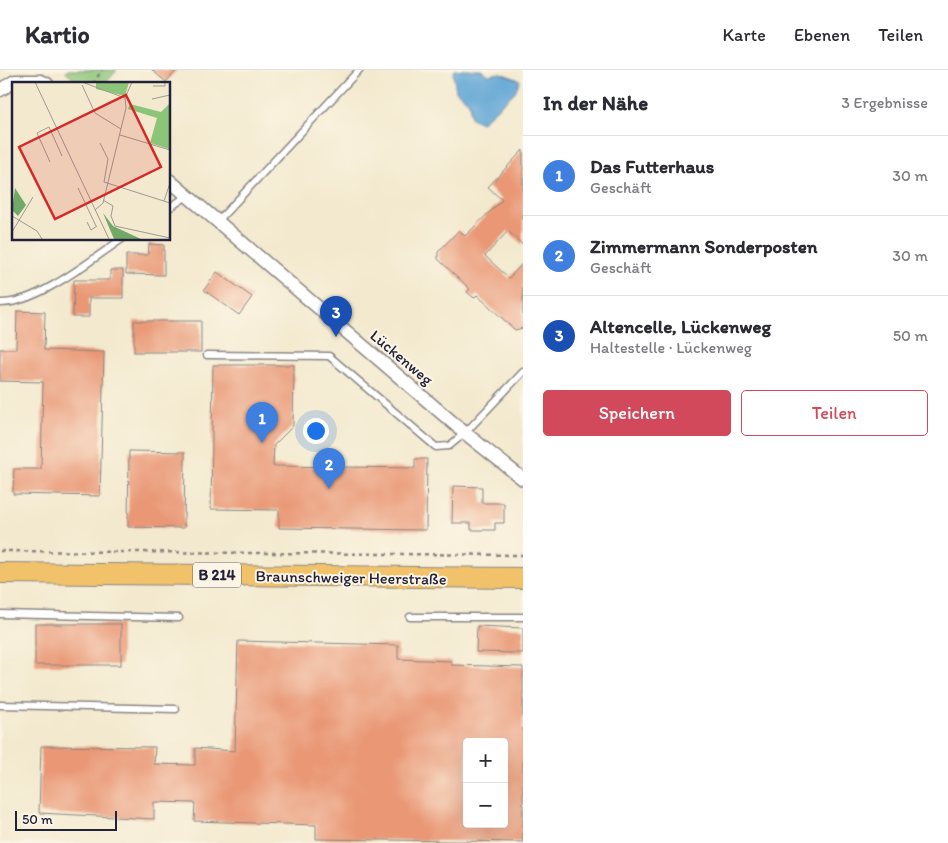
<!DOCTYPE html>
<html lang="de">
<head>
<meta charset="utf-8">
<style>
  :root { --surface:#fff; --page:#f7f7f7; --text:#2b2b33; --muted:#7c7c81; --line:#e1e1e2; --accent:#d1495b }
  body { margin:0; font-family:Itim,sans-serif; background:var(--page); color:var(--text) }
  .controls { position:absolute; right:15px; bottom:15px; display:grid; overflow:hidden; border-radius:5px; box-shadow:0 5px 20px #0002 }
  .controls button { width:45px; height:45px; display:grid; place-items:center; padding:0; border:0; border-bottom:1px solid var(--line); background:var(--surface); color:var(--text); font:25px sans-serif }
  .scale { position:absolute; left:15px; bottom:12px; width:102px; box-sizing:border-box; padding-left:5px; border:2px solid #22223b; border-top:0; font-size:14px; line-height:18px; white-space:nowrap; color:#22223b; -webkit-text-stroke:4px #fcf5e5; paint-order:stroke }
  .you { position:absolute; left:315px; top:360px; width:18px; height:18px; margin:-12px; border:4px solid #fff; border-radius:50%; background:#1a73e8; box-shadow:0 0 0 8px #1a73e833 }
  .badge { display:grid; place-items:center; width:32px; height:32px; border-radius:50%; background:var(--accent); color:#fff; font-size:16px; font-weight:700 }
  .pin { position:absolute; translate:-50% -41px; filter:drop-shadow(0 1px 2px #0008) }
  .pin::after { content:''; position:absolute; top:26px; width:18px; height:15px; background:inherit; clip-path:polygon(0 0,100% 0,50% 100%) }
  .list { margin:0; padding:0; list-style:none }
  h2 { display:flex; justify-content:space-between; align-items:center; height:65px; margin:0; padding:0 20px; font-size:21px }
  h2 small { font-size:16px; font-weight:400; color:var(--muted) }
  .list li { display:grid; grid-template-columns:32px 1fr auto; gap:15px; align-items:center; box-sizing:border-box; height:80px; padding:0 20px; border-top:1px solid var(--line) }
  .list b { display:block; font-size:19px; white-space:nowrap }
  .list p { margin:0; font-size:16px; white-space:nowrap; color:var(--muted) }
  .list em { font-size:16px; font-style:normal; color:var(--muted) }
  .actions { display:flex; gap:10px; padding:15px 20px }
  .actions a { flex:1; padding:11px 0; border:1px solid var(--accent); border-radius:5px; text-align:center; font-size:18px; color:var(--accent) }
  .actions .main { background:var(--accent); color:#fff }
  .map { position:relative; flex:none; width:523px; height:773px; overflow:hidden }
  header { display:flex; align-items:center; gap:30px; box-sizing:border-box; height:70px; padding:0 25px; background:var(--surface); border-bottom:1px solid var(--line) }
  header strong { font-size:24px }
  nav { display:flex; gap:28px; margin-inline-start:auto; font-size:18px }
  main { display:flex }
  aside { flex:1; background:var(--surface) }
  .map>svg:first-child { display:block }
  .green { fill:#8cc478; stroke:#57735a }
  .water { fill:#5fa5d5; stroke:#406488 }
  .building { fill:#e99775; fill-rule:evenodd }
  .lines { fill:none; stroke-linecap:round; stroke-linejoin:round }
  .lane-casing { stroke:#8a8684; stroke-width:9 }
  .street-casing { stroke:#8a8684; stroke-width:15 }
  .primary-casing { stroke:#8a8684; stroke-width:22 }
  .path { stroke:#8a8684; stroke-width:2.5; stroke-dasharray:4 4; stroke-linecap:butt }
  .lane { stroke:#fff; stroke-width:6 }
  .street { stroke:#fff; stroke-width:12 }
  .primary { stroke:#f2c26a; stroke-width:20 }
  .labels { text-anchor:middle; stroke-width:4; stroke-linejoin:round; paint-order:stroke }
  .shield { fill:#fcf5e5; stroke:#63616e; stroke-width:1 }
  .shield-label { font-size:15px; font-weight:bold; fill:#22223b }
  .street-label { font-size:16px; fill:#22223b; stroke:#fcf5e5 }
  .inset-road { fill:none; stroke:#9f9993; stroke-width:1 }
  .view { fill:#d62828; fill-opacity:0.15; stroke:#d62828; stroke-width:2.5 }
  .inset-edge { fill:none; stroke:#22223b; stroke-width:2.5 }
</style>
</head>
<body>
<header>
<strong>Kartio</strong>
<nav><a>Karte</a><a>Ebenen</a><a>Teilen</a></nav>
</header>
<main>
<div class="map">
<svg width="523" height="773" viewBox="0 0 523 773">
  <rect width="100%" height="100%" fill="#fcf5e5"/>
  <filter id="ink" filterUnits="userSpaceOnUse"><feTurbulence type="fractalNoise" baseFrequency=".02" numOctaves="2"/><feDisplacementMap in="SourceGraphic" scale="10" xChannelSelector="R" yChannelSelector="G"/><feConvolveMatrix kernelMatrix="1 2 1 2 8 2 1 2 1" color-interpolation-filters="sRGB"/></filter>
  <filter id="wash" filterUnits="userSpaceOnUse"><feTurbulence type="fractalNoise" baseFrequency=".0096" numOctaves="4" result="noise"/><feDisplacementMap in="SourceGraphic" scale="20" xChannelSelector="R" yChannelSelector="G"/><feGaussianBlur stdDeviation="1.12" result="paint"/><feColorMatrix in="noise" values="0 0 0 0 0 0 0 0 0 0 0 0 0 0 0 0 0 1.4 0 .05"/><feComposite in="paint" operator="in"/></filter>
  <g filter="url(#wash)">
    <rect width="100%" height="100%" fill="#f3e9ce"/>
    <polygon class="green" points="68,0 117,0 105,14 78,14 66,2"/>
    <polygon class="water" points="455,0 481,0 488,5 500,3 520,10 515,22 481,53 471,48 469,32 456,21 453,3"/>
    <g id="blocks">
      <g class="building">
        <polygon points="152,0 177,0 166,12"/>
        <polygon points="523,80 523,175 508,161 485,186 509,208 523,193 523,258 515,260 477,225 474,228 467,222 470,219 438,189 438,182 459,160 465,166 502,130 488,117"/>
        <polygon points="149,174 164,175 164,205 126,204 126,185 148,185"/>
        <polygon points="110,200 123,200 123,228 89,228 89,247 73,247 74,210 110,210"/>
        <polygon points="217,202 252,227 239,245 204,220"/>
        <polygon points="17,241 45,242 44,280 104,282 100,426 13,424 14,399 41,399 43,312 0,311 0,279 16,279"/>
        <rect x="134" y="251" width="67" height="31"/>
        <polygon points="213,295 294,295 293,356 274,375 273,396 415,398 415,389 427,389 426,460 279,458 279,440 211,439"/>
        <polygon points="129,381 185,382 184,458 128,457"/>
        <polygon points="453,416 482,417 482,433 504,433 504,453 495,453 495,460 471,460 471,453 452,453"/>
        <rect x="35" y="554" width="86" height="41"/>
        <polygon points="477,556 523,558 523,583 476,582"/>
        <path d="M 238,571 L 398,575 L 398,589 L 451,591 L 451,595 L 523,597 L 523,772 L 316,769 L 316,755 L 194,751 L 195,733 L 154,732 L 154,749 L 39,743 L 41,676 L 155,677 L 154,694 L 195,695 L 195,678 L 235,681 ZM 467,672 L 504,672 L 504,754 L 467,754 Z"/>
      </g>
    </g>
  </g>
  <g filter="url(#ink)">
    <use href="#blocks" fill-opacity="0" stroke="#8a8684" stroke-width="1"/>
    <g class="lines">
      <g class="lane-casing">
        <g id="lane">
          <polyline points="169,138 187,126"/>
          <polyline points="217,152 359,0"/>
          <path d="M 0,233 C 37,234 91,190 122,169"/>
          <polyline points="207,285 329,286 436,377 449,376 465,363 523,302"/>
          <polyline points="0,544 179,548"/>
          <polyline points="410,547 523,547"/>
          <polyline points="0,635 176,639"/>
        </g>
      </g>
      <g class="street-casing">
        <g id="street">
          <polyline points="0,20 15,11 41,11 47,14"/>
          <polyline points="169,110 465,363 523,409"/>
        </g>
      </g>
      <g class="primary-casing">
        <polyline id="primary" points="0,503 523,508"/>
      </g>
      <g class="path">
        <polyline points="93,14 102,0"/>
        <polyline points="0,481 523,485"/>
      </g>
      <use href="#lane" class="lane"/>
      <use href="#street" class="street"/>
      <use href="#primary" class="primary"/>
    </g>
  </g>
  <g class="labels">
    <rect class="shield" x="193" y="492.5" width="48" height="25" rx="4"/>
    <g class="shield-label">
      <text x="217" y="510">B 214</text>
    </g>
    <g class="street-label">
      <text transform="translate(402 287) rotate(40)" y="6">Lückenweg</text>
      <text transform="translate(351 507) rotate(1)" y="6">Braunschweiger Heerstraße</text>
    </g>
  </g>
  <g transform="translate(12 12)">
    <rect width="158" height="158" fill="#f3e9ce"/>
    <path d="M 84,0 L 117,0 L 113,14 L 84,7 ZM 118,22 L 149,30 L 157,22 L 157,67 L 138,61 L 145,36 L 116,27 Z" fill="#8cc478"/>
    <path d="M 3,106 L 14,123 L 6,134 L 0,128 ZM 91,131 L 101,144 L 129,157 L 102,157 Z" fill="#71aa68"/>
    <path class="inset-road" d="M 23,0 L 97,157M 70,0 L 113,16M 70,3 L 83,31 L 109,47M 141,4 L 153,4 L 153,0M 113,16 L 120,0M 140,17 L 158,13M 108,53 L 158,68M 88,61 L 96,77 L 92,100 L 158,121M 38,80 L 25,51 L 37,45 L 50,74M 66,106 L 84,144M 91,118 L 101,124 L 99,134 L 103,144 L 158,156M 152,119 L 158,101M 83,128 L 91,121 L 114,26 L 113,16M 0,134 L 25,149 L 30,157M 75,140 L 79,148 L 85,144M 0,150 L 21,115"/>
    <path class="view" d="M 114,13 L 149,85 L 43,137 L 7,65 Z"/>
    <rect width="158" height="158" class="inset-edge"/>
  </g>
</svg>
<div class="controls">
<button>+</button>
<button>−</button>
</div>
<div class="scale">50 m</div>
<div class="you"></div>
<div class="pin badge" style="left:262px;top:373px;background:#3f7fe0">1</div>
<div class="pin badge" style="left:329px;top:419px;background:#3f7fe0">2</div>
<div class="pin badge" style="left:336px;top:267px;background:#1a4fb4">3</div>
</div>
<aside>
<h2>In der Nähe<small>3 Ergebnisse</small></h2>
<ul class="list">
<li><span class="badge" style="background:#3f7fe0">1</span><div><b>Das Futterhaus</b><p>Geschäft</p></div><em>30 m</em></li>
<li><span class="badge" style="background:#3f7fe0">2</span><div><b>Zimmermann Sonderposten</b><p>Geschäft</p></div><em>30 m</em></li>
<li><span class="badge" style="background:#1a4fb4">3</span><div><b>Altencelle, Lückenweg</b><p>Haltestelle · Lückenweg</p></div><em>50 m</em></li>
</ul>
<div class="actions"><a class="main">Speichern</a><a>Teilen</a></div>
</aside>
</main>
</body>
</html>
